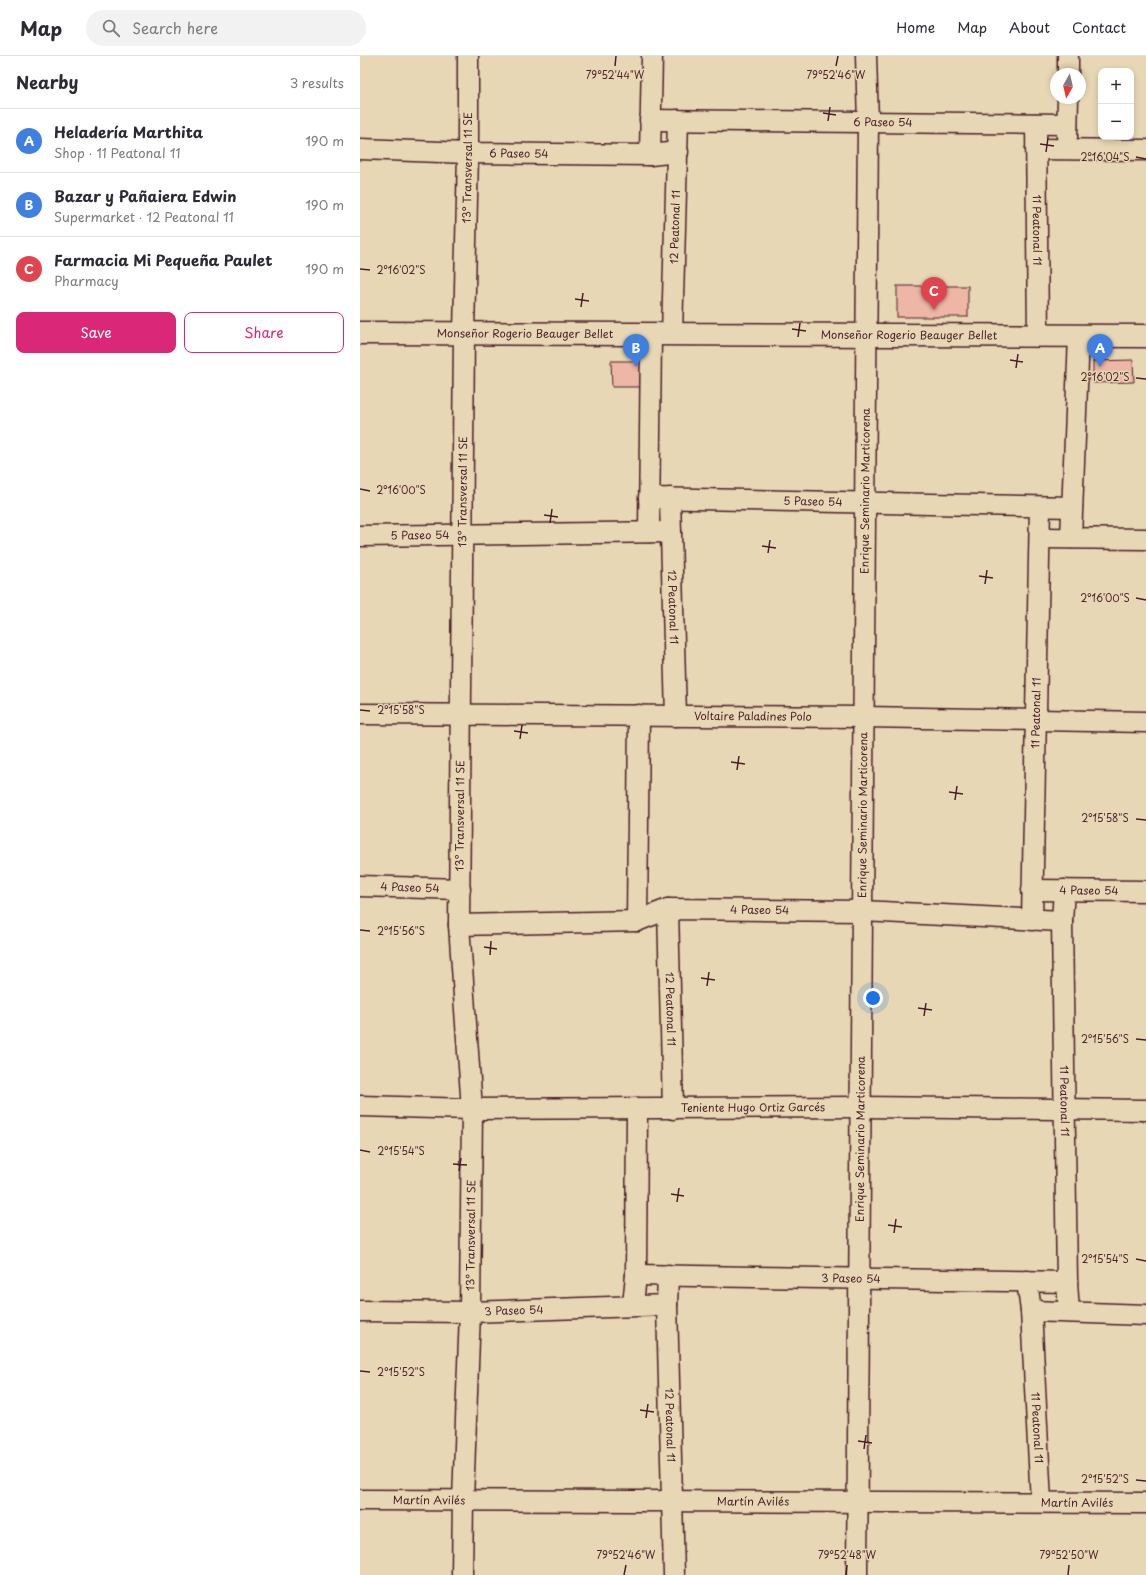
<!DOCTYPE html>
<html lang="en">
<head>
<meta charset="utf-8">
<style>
  :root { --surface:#fff; --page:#f2f2f3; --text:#2b2b33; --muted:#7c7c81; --line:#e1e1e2; --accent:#db2777 }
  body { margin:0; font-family:"Playpen Sans",sans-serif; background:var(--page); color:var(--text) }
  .controls { position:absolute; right:12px; top:12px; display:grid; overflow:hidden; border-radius:8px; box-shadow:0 2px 6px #0003 }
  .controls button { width:36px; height:36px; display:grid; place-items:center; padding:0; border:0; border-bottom:1px solid var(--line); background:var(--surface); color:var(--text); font:20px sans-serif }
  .compass { position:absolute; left:690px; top:12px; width:36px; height:36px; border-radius:50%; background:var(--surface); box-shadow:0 2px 6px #0003; rotate:188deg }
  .you { position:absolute; left:513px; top:942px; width:14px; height:14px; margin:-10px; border:3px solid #fff; border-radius:50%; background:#1a73e8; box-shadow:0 0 0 6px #1a73e833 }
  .badge { display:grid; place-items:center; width:26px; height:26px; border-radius:50%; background:var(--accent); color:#fff; font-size:13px; font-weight:700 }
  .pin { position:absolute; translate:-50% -33px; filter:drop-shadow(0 1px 2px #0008) }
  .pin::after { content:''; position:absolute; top:21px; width:14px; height:12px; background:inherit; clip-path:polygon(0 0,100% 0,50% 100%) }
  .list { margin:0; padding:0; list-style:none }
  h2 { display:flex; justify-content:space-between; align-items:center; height:52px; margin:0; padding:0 16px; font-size:17px }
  h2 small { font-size:13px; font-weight:400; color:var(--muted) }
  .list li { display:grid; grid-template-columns:26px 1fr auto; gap:12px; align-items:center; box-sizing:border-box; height:64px; padding:0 16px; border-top:1px solid var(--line) }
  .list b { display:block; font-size:15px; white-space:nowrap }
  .list p { margin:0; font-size:13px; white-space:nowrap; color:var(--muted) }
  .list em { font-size:13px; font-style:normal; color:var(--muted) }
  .actions { display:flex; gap:8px; padding:12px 16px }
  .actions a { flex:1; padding:9px 0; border:1px solid var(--accent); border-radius:8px; text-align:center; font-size:14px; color:var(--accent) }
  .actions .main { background:var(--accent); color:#fff }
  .icon { flex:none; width:22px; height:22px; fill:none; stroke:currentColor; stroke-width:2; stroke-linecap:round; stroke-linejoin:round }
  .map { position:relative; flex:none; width:786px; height:1519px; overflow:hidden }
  header { display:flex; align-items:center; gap:24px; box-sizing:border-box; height:56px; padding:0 20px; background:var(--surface); border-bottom:1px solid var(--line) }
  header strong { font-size:19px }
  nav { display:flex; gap:22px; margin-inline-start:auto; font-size:14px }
  .search { width:280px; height:36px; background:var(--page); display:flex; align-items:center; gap:10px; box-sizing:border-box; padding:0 14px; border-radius:22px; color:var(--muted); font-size:15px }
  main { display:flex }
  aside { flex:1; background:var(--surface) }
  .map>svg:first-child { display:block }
  .building { fill:#eeb6a5; stroke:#4a1f2b }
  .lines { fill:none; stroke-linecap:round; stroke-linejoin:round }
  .minor-casing { stroke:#4a1f2b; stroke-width:23 }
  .tertiary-casing { stroke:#4a1f2b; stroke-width:25 }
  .minor { stroke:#e8d7b4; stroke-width:20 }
  .tertiary { stroke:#e8d7b4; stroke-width:22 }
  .ticks { fill:none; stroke:#4a1f2b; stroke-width:1.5 }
  .labels { text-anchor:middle; stroke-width:3; stroke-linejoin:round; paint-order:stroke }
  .street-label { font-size:11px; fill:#4a1f2b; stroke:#e8d7b4 }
  .ticks-label { font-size:10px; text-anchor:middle; fill:#4a1f2b; stroke:#e8d7b4; stroke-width:3; stroke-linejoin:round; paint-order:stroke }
</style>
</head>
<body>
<header>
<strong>Map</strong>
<div class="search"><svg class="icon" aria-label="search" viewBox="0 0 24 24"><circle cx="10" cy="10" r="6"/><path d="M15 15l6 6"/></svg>Search here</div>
<nav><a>Home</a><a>Map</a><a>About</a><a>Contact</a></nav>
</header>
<main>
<aside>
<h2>Nearby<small>3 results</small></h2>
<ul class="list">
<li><span class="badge" style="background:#3f7fe0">A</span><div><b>Heladería Marthita</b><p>Shop · 11 Peatonal 11</p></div><em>190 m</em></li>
<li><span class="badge" style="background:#3f7fe0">B</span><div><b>Bazar y Pañaiera Edwin</b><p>Supermarket · 12 Peatonal 11</p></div><em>190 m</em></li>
<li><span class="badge" style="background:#e0444e">C</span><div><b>Farmacia Mi Pequeña Paulet</b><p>Pharmacy</p></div><em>190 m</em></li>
</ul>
<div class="actions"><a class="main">Save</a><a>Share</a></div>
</aside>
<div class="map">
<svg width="786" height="1519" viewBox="0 0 786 1519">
  <rect width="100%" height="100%" fill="#e8d7b4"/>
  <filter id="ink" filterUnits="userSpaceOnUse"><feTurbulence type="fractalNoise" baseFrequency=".025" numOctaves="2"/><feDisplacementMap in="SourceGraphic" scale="8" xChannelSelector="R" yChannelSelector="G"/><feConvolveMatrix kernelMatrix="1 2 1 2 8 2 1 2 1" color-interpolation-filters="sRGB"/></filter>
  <g filter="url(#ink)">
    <g class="building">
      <rect x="537" y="230" width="71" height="31"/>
      <polygon points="773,304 774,326 733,327 733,305"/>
      <polygon points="251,305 283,305 283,331 252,331"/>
    </g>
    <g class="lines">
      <g class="minor-casing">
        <g id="minor">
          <polyline points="708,18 708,0"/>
          <path id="s1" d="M 290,64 L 707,68"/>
          <path id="s2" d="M 676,68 L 678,280"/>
          <polyline points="707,81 708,42"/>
          <path id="s3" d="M 0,93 L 108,97 L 290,99 L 318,96"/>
          <polyline points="676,93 786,94"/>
          <polyline points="290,99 292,0"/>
          <path id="s4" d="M 312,278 L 318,64"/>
          <path id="s5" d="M 289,442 L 712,451"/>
          <path id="s6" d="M 310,442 L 316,660"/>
          <polyline points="289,476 291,278"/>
          <path id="s7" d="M 0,480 L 311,476"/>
          <polyline points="680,482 786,483"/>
          <polyline points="711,482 719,280"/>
          <path id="s8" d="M 0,658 L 504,661 L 786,666"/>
          <path id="s9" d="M 0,830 L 100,833"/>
          <path id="s10" d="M 672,834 L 786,835"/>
          <path id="s11" d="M 704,834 L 702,865 L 707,1226 L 709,1256"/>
          <path id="s12" d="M 308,853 L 313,1053"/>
          <path id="s13" d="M 672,864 L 680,451"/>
          <polyline points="277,865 279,659"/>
          <path id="s14" d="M 99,869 L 277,865 L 308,853 L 502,855 L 702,865"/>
          <path id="s15" d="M 0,1050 L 112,1053 L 501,1051 L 786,1054"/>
          <path id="s16" d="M 276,1219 L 707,1226"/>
          <path id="s17" d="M 308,1219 L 307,1249 L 314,1519"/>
          <path id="s18" d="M 667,1225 L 671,1255 L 681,1446"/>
          <polyline points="273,1249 276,1219 277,1052"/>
          <path id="s19" d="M 0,1255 L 110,1256 L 307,1249"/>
          <polyline points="671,1255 786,1259"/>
          <path id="s20" d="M 0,1444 L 786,1447"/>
          <path id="s21" d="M 102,1519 L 103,1444 L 110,1256 L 112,1053 L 99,869 L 104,277 L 108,97 L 108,0"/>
          <path id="s22" d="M 497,1519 L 508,66 L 506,0"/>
        </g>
      </g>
      <g class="tertiary-casing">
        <g id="tertiary">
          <path id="s23" d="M 0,277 L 786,280"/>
        </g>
      </g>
      <use href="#minor" class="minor"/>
      <use href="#tertiary" class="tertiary"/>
    </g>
  </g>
  <path class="ticks" d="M 255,10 L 256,0M 476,10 L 478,0M 463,57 L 476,59M 468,65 L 470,51M 680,88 L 694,90M 686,96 L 688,82M 776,101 L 786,103M 0,213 L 10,214M 215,243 L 229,245M 221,251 L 223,237M 432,273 L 446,275M 438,281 L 440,267M 650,304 L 663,306M 656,312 L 658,298M 776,322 L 786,323M 0,433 L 10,435M 184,459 L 198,461M 190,467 L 192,453M 402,490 L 416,492M 408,497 L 410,484M 619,520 L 633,522M 625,528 L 627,514M 776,542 L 786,544M 0,654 L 10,655M 154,675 L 168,677M 160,683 L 162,669M 371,706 L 385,708M 377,714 L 379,700M 589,736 L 603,738M 595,744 L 597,730M 776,763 L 786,764M 0,874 L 10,875M 124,891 L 137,893M 130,899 L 131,885M 341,922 L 355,924M 347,930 L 349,916M 558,952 L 572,954M 564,960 L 566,947M 776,983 L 786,984M 0,1094 L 10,1096M 93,1108 L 107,1109M 99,1115 L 101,1102M 311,1138 L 324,1140M 317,1146 L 319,1132M 528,1169 L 542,1171M 534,1177 L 536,1163M 776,1203 L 786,1205M 0,1315 L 10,1316M 280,1354 L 294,1356M 286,1362 L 288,1348M 498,1385 L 512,1387M 504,1393 L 506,1379M 776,1424 L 786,1425M 264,1519 L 266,1509M 486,1519 L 487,1509M 708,1519 L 709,1509"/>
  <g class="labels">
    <g class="street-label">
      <text dy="4" stroke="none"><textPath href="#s1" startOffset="233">6 Paseo 54</textPath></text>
      <text dy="4" stroke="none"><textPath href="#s3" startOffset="159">6 Paseo 54</textPath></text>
      <text dy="4" stroke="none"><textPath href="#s21" startOffset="1408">13° Transversal 11 SE</textPath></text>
      <text dy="4" stroke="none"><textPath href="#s4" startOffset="107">12 Peatonal 11</textPath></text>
      <text dy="4" stroke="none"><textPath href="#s2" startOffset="106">11 Peatonal 11</textPath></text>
      <text dy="4" stroke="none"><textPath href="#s23" startOffset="165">Monseñor Rogerio Beauger Bellet</textPath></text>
      <text dy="4" stroke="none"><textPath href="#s23" startOffset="549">Monseñor Rogerio Beauger Bellet</textPath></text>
      <text dy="4" stroke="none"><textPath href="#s22" startOffset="1084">Enrique Seminario Marticorena</textPath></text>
      <text dy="4" stroke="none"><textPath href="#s21" startOffset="1084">13° Transversal 11 SE</textPath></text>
      <text dy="4" stroke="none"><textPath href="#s5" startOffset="164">5 Paseo 54</textPath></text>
      <text dy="4" stroke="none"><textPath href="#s7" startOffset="60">5 Paseo 54</textPath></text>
      <text dy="4" stroke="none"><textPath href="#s6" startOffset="109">12 Peatonal 11</textPath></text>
      <text dy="4" stroke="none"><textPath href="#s13" startOffset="207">11 Peatonal 11</textPath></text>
      <text dy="4" stroke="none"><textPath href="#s8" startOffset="393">Voltaire Paladines Polo</textPath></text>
      <text dy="4" stroke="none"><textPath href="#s22" startOffset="760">Enrique Seminario Marticorena</textPath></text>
      <text dy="4" stroke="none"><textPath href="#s21" startOffset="760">13° Transversal 11 SE</textPath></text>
      <text dy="4" stroke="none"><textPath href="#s9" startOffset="50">4 Paseo 54</textPath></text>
      <text dy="4" stroke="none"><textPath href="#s10" startOffset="57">4 Paseo 54</textPath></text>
      <text dy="4" stroke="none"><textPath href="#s14" startOffset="303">4 Paseo 54</textPath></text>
      <text dy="4" stroke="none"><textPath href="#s12" startOffset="100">12 Peatonal 11</textPath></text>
      <text dy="4" stroke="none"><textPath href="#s11" startOffset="211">11 Peatonal 11</textPath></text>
      <text dy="4" stroke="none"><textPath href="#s15" startOffset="393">Teniente Hugo Ortiz Garcés</textPath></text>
      <text dy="4" stroke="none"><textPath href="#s22" startOffset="436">Enrique Seminario Marticorena</textPath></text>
      <text dy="4" stroke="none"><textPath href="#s21" startOffset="340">13° Transversal 11 SE</textPath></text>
      <text dy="4" stroke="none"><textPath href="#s16" startOffset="215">3 Paseo 54</textPath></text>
      <text dy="4" stroke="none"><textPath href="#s19" startOffset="154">3 Paseo 54</textPath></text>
      <text dy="4" stroke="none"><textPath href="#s17" startOffset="150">12 Peatonal 11</textPath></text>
      <text dy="4" stroke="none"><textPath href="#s18" startOffset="147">11 Peatonal 11</textPath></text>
      <text dy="4" stroke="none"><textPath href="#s20" startOffset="69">Martín Avilés</textPath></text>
      <text dy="4" stroke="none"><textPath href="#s20" startOffset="393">Martín Avilés</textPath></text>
      <text dy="4" stroke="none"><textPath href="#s20" startOffset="717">Martín Avilés</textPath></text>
    </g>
  </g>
  <g class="ticks-label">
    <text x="255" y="23">79°52'44"W</text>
    <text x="476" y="23">79°52'46"W</text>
    <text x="745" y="105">2°16'04"S</text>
    <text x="41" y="218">2°16'02"S</text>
    <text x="745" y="325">2°16'02"S</text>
    <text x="41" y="438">2°16'00"S</text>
    <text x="745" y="546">2°16'00"S</text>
    <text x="41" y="658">2°15'58"S</text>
    <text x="745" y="766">2°15'58"S</text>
    <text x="41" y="879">2°15'56"S</text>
    <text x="745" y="987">2°15'56"S</text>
    <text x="41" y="1099">2°15'54"S</text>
    <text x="745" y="1207">2°15'54"S</text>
    <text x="41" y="1320">2°15'52"S</text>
    <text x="745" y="1427">2°15'52"S</text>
    <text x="266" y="1503">79°52'46"W</text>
    <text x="487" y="1503">79°52'48"W</text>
    <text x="709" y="1503">79°52'50"W</text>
  </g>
</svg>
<div class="controls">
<button>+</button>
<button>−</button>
</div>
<svg class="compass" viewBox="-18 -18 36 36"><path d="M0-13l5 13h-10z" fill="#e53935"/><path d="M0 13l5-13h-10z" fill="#7c7c81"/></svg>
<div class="you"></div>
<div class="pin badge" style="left:740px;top:311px;background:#3f7fe0">A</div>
<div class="pin badge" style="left:276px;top:311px;background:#3f7fe0">B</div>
<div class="pin badge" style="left:574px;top:254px;background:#e0444e">C</div>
</div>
</main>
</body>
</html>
